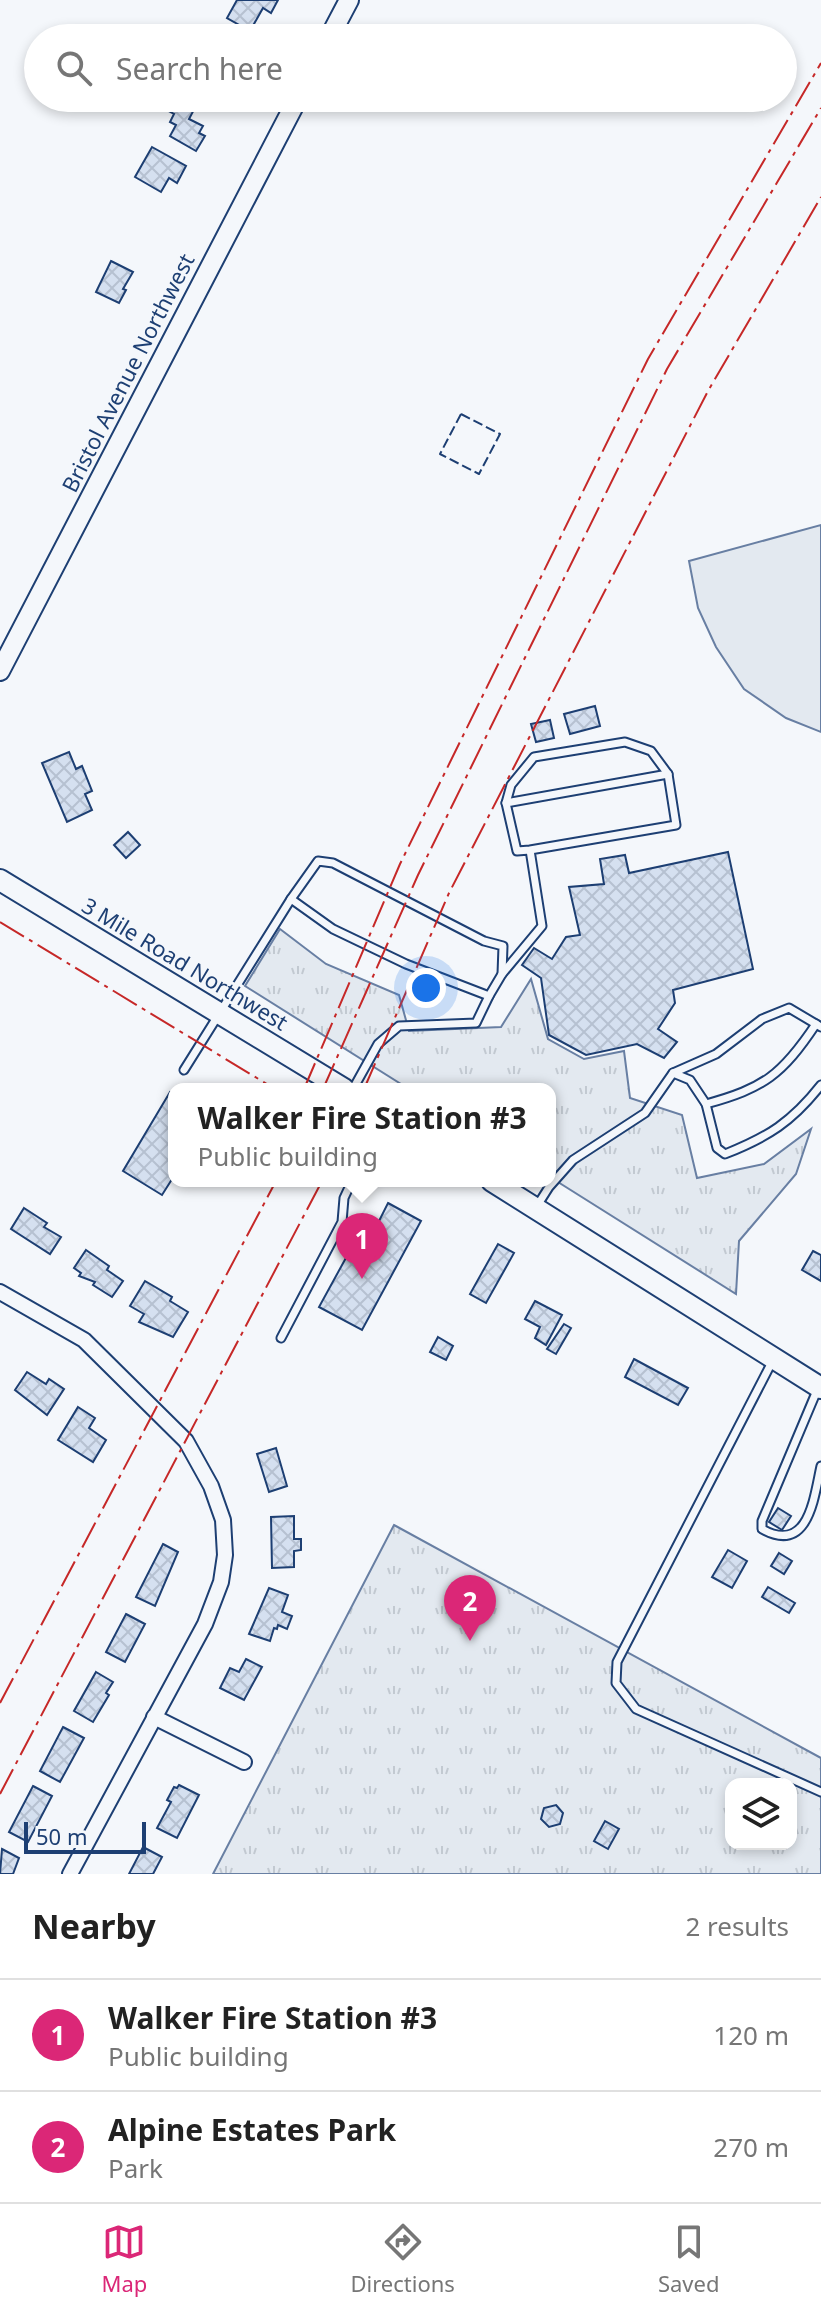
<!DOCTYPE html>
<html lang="en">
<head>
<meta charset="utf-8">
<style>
  :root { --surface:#fff; --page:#f6f6f6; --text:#222; --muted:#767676; --line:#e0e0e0; --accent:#db2777 }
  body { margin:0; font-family:"Noto Sans",sans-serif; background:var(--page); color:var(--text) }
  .controls { position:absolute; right:24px; bottom:24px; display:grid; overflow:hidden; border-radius:16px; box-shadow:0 4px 12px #0003 }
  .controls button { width:72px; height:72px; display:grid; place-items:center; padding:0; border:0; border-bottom:2px solid var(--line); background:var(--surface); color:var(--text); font:40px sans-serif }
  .scale { position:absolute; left:24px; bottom:20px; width:122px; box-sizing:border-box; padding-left:8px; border:4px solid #1d3f73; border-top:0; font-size:22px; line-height:28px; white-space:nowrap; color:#1d3f73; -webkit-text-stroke:6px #f4f7fb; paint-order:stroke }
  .you { position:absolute; left:426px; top:988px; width:28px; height:28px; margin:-20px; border:6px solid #fff; border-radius:50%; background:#1a73e8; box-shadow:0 0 0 12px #1a73e833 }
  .badge { display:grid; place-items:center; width:52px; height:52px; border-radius:50%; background:var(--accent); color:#fff; font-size:26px; font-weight:700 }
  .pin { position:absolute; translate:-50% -66px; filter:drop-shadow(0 2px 4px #0008) }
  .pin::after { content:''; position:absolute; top:42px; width:28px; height:24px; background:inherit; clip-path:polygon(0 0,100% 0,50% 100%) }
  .popup { position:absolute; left:168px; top:1083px; width:388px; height:104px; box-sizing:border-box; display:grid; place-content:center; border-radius:16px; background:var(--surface); filter:drop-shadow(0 2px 6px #0005); font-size:26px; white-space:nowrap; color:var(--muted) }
  .popup b { font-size:30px; color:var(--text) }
  .popup::after { content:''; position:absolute; left:50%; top:100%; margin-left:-16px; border:16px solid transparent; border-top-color:var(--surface) }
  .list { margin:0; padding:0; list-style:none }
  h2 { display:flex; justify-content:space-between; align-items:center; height:104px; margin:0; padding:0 32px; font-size:34px }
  h2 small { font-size:26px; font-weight:400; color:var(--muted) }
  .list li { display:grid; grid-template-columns:52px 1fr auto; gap:24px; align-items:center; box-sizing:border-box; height:112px; padding:0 32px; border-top:2px solid var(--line) }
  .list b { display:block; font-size:30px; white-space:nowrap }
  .list p { margin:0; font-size:26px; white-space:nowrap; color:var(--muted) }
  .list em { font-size:26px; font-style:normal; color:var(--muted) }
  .icon { flex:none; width:44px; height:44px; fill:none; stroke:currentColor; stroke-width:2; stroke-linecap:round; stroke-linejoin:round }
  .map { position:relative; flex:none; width:821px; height:1874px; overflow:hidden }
  .search { position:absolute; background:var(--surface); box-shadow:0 4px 12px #0003; left:24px; right:24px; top:24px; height:88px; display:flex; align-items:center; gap:20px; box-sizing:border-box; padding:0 28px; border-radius:44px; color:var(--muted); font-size:30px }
  .sheet { height:328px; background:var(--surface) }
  nav { display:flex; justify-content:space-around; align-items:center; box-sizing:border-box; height:112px; border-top:2px solid var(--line); background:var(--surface); font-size:22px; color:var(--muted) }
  nav a { display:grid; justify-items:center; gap:4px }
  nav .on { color:var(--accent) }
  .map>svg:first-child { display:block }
  .green { fill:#e3e9f0; stroke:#687fa3; stroke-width:2 }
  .park { fill:url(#park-tufts); stroke:#687fa3; stroke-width:2; fill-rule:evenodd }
  .building { fill:url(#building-cross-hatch); stroke:#1d3f73; stroke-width:2 }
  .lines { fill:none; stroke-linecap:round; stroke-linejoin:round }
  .service-casing { stroke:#1d3f73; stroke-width:11 }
  .minor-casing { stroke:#1d3f73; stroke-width:18 }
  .tertiary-casing { stroke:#1d3f73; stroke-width:22 }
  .secondary-casing { stroke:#1d3f73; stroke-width:24 }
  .service { stroke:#f4f7fb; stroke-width:7 }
  .minor { stroke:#f4f7fb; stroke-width:14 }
  .tertiary { stroke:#f4f7fb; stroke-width:18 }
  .secondary { stroke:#f4f7fb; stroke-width:20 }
  .fence { stroke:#1d3f73; stroke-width:2; stroke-dasharray:10 4; stroke-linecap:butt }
  .power { stroke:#c62828; stroke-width:2; stroke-dasharray:28 6 4 6; stroke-linecap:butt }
  .labels { text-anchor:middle; stroke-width:6; stroke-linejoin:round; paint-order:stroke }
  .street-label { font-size:22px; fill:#1d3f73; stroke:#f4f7fb }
</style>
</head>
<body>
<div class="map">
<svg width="821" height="1874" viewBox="0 0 821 1874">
  <defs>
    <pattern id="park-tufts" width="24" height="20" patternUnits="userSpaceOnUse" patternTransform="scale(2)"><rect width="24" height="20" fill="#e3e9f0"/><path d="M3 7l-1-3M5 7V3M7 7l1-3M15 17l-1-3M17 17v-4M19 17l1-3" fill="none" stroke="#c2c9d1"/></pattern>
    <pattern id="building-cross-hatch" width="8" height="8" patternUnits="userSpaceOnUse" patternTransform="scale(2)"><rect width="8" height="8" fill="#d5e0f0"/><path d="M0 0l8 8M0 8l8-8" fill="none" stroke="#b6c1d1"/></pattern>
  </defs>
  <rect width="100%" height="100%" fill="#f4f7fb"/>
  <polygon class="green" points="821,525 821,732 786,718 744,689 716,647 698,608 689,561"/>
  <g class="park">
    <polygon points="280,929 326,964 399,995 409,1031 501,1027 531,979 548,1039 584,1059 624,1051 630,1098 682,1115 697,1178 764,1164 811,1129 796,1174 739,1241 736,1294 550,1177 550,1089 409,1089 245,986"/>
    <path d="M 394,1525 L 821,1758 L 821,1874 L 213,1874 ZM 731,1784 L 791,1784 L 791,1844 L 731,1844 Z"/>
  </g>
  <g class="building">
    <polygon points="237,0 278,0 271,13 263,8 250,31 227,18"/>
    <polygon points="171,98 190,98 198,102 189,119 203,126 199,133 205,136 196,151 170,136 176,125 170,122 174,114 165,109"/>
    <polygon points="152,147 186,166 177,183 169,178 161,192 135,177"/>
    <polygon points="111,261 133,272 123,289 126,290 119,303 96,292"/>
    <polygon points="595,706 600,726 570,734 564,714"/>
    <polygon points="550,720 554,738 536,742 531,724"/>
    <polygon points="69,752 76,769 82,766 92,791 85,794 92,810 67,822 42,763"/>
    <polygon points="128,832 140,845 126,858 114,845"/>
    <polygon points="728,852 753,969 673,990 675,1003 658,1029 677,1042 664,1058 637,1044 586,1055 549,1035 541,978 522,965 534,948 552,959 566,937 580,935 569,887 604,884 600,859 625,855 629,873"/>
    <polygon points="170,1092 174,1094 174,1176 162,1195 123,1171"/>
    <polygon points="388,1203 421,1221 362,1330 319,1307 353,1245 364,1251"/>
    <polygon points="24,1208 47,1223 44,1227 61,1237 50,1254 11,1229"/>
    <polygon points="498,1244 514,1253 486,1303 470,1294"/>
    <polygon points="86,1250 109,1266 107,1270 123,1281 112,1297 93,1285 95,1282 79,1276 81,1273 74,1268"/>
    <polygon points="813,1251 821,1255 821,1281 802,1270"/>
    <polygon points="145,1281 172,1297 170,1301 188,1312 173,1337 139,1322 144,1314 130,1306"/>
    <polygon points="535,1301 562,1315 546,1345 535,1338 540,1327 525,1319"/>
    <polygon points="564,1324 571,1328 556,1354 547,1349"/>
    <polygon points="438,1337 453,1346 446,1360 430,1352"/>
    <polygon points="634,1359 688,1388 678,1405 625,1377"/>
    <polygon points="27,1372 46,1384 49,1379 64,1389 47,1415 15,1390"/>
    <polygon points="78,1407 95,1418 89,1428 106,1440 93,1462 58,1440"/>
    <polygon points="276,1448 287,1486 269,1492 257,1454"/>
    <polygon points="778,1508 791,1516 782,1530 769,1522"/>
    <polygon points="294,1516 294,1539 301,1539 301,1550 294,1551 294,1567 272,1568 271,1517"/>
    <polygon points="163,1544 178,1552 155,1606 136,1597"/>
    <polygon points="728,1550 747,1561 732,1588 712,1577"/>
    <polygon points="779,1553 792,1561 784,1574 771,1566"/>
    <polygon points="768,1587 795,1603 789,1613 762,1597"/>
    <polygon points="269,1588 288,1595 282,1612 292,1616 287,1629 278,1625 277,1629 274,1628 270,1641 249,1634"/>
    <polygon points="126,1614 145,1624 125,1662 106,1652"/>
    <polygon points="246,1659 262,1667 244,1700 220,1688 230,1668 239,1672"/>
    <polygon points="96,1672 113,1682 106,1693 109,1695 93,1722 74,1711"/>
    <polygon points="63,1727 84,1738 60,1782 40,1771"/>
    <polygon points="179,1785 199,1795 177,1838 157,1828 171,1802 167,1800 174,1787 177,1788"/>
    <polygon points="33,1786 52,1796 28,1842 9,1832"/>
    <polygon points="556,1805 563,1813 560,1824 549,1827 541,1819 544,1808"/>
    <polygon points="605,1821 619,1829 608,1849 594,1841"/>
    <polygon points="143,1847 162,1857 153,1874 129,1874"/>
    <polygon points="2,1849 19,1858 13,1874 0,1874"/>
  </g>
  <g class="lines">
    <g class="service-casing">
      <g id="service">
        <polyline points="506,803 511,785 534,757 625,742 651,751 668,774"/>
        <polyline points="291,899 333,929 406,964 489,996 476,1023 399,1026 378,1044 353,1089"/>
        <polyline points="502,974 542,926 530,850 517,851 506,803 668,774 676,825 530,850"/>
        <polyline points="184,1070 291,899 318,861 333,863 484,941 503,946 502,974 489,996"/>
        <path d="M 673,1073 L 690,1080 L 706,1104 L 717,1148 L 725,1154 C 768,1137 792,1122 821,1085"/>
        <path d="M 706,1104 C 764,1088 782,1075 816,1024"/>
        <polyline points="537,1206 549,1187 573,1160 645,1113 673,1073 716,1054 762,1019 789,1008 821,1027"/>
        <polyline points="281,1338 342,1222 344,1198 352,1181"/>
        <polyline points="773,1360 617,1662 616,1683 636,1709 821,1792"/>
        <path d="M 818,1388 L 762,1521 L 762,1529 C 809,1555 814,1497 821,1466"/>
      </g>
    </g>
    <g class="minor-casing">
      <g id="minor">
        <polyline points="0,1292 84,1340 186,1441 211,1486 223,1520 225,1555 221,1582 205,1624 70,1874"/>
        <polyline points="154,1717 244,1762"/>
      </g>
    </g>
    <g class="tertiary-casing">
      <g id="tertiary">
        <polyline points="329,38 349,0"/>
        <polyline points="0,671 298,98"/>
      </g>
    </g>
    <g class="secondary-casing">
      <g id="secondary">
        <polyline points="0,880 344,1089"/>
        <polyline points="492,1181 821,1388"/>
      </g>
    </g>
    <use href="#service" class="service"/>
    <use href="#minor" class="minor"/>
    <use href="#tertiary" class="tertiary"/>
    <use href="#secondary" class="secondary"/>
    <polygon class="fence" points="461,414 500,434 479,474 440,454"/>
    <g class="power">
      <polyline points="0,922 275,1089"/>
      <polyline points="304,1089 400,864 648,359 821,63"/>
      <polyline points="323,1089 418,875 667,369 821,108"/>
      <polyline points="364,1089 449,893 708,391 821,197"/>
      <polyline points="0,1703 276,1181"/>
      <polyline points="0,1794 322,1181"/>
    </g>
  </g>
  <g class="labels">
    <g class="street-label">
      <text transform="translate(128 373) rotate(-63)" y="8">Bristol Avenue Northwest</text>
      <text transform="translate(185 964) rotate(31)" y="8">3 Mile Road Northwest</text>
    </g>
  </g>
</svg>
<div class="controls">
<button><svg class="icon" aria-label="layers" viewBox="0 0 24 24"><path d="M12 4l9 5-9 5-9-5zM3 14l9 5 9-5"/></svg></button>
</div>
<div class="scale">50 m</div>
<div class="you"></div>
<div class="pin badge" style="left:362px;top:1279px">1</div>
<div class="popup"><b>Walker Fire Station #3</b>Public building</div>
<div class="pin badge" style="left:470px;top:1641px">2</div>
<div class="search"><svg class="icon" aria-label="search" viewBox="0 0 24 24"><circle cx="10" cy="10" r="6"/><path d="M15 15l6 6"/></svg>Search here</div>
</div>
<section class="sheet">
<h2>Nearby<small>2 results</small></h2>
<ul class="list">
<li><span class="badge">1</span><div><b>Walker Fire Station #3</b><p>Public building</p></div><em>120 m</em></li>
<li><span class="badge">2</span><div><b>Alpine Estates Park</b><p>Park</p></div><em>270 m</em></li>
</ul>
</section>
<nav>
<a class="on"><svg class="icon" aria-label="map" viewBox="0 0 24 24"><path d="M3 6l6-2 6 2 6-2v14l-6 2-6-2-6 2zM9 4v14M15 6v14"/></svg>Map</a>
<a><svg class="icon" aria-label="directions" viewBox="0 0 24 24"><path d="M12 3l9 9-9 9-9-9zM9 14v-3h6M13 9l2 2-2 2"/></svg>Directions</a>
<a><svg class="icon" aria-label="saved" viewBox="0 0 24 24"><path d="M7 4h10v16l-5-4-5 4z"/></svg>Saved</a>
</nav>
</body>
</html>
